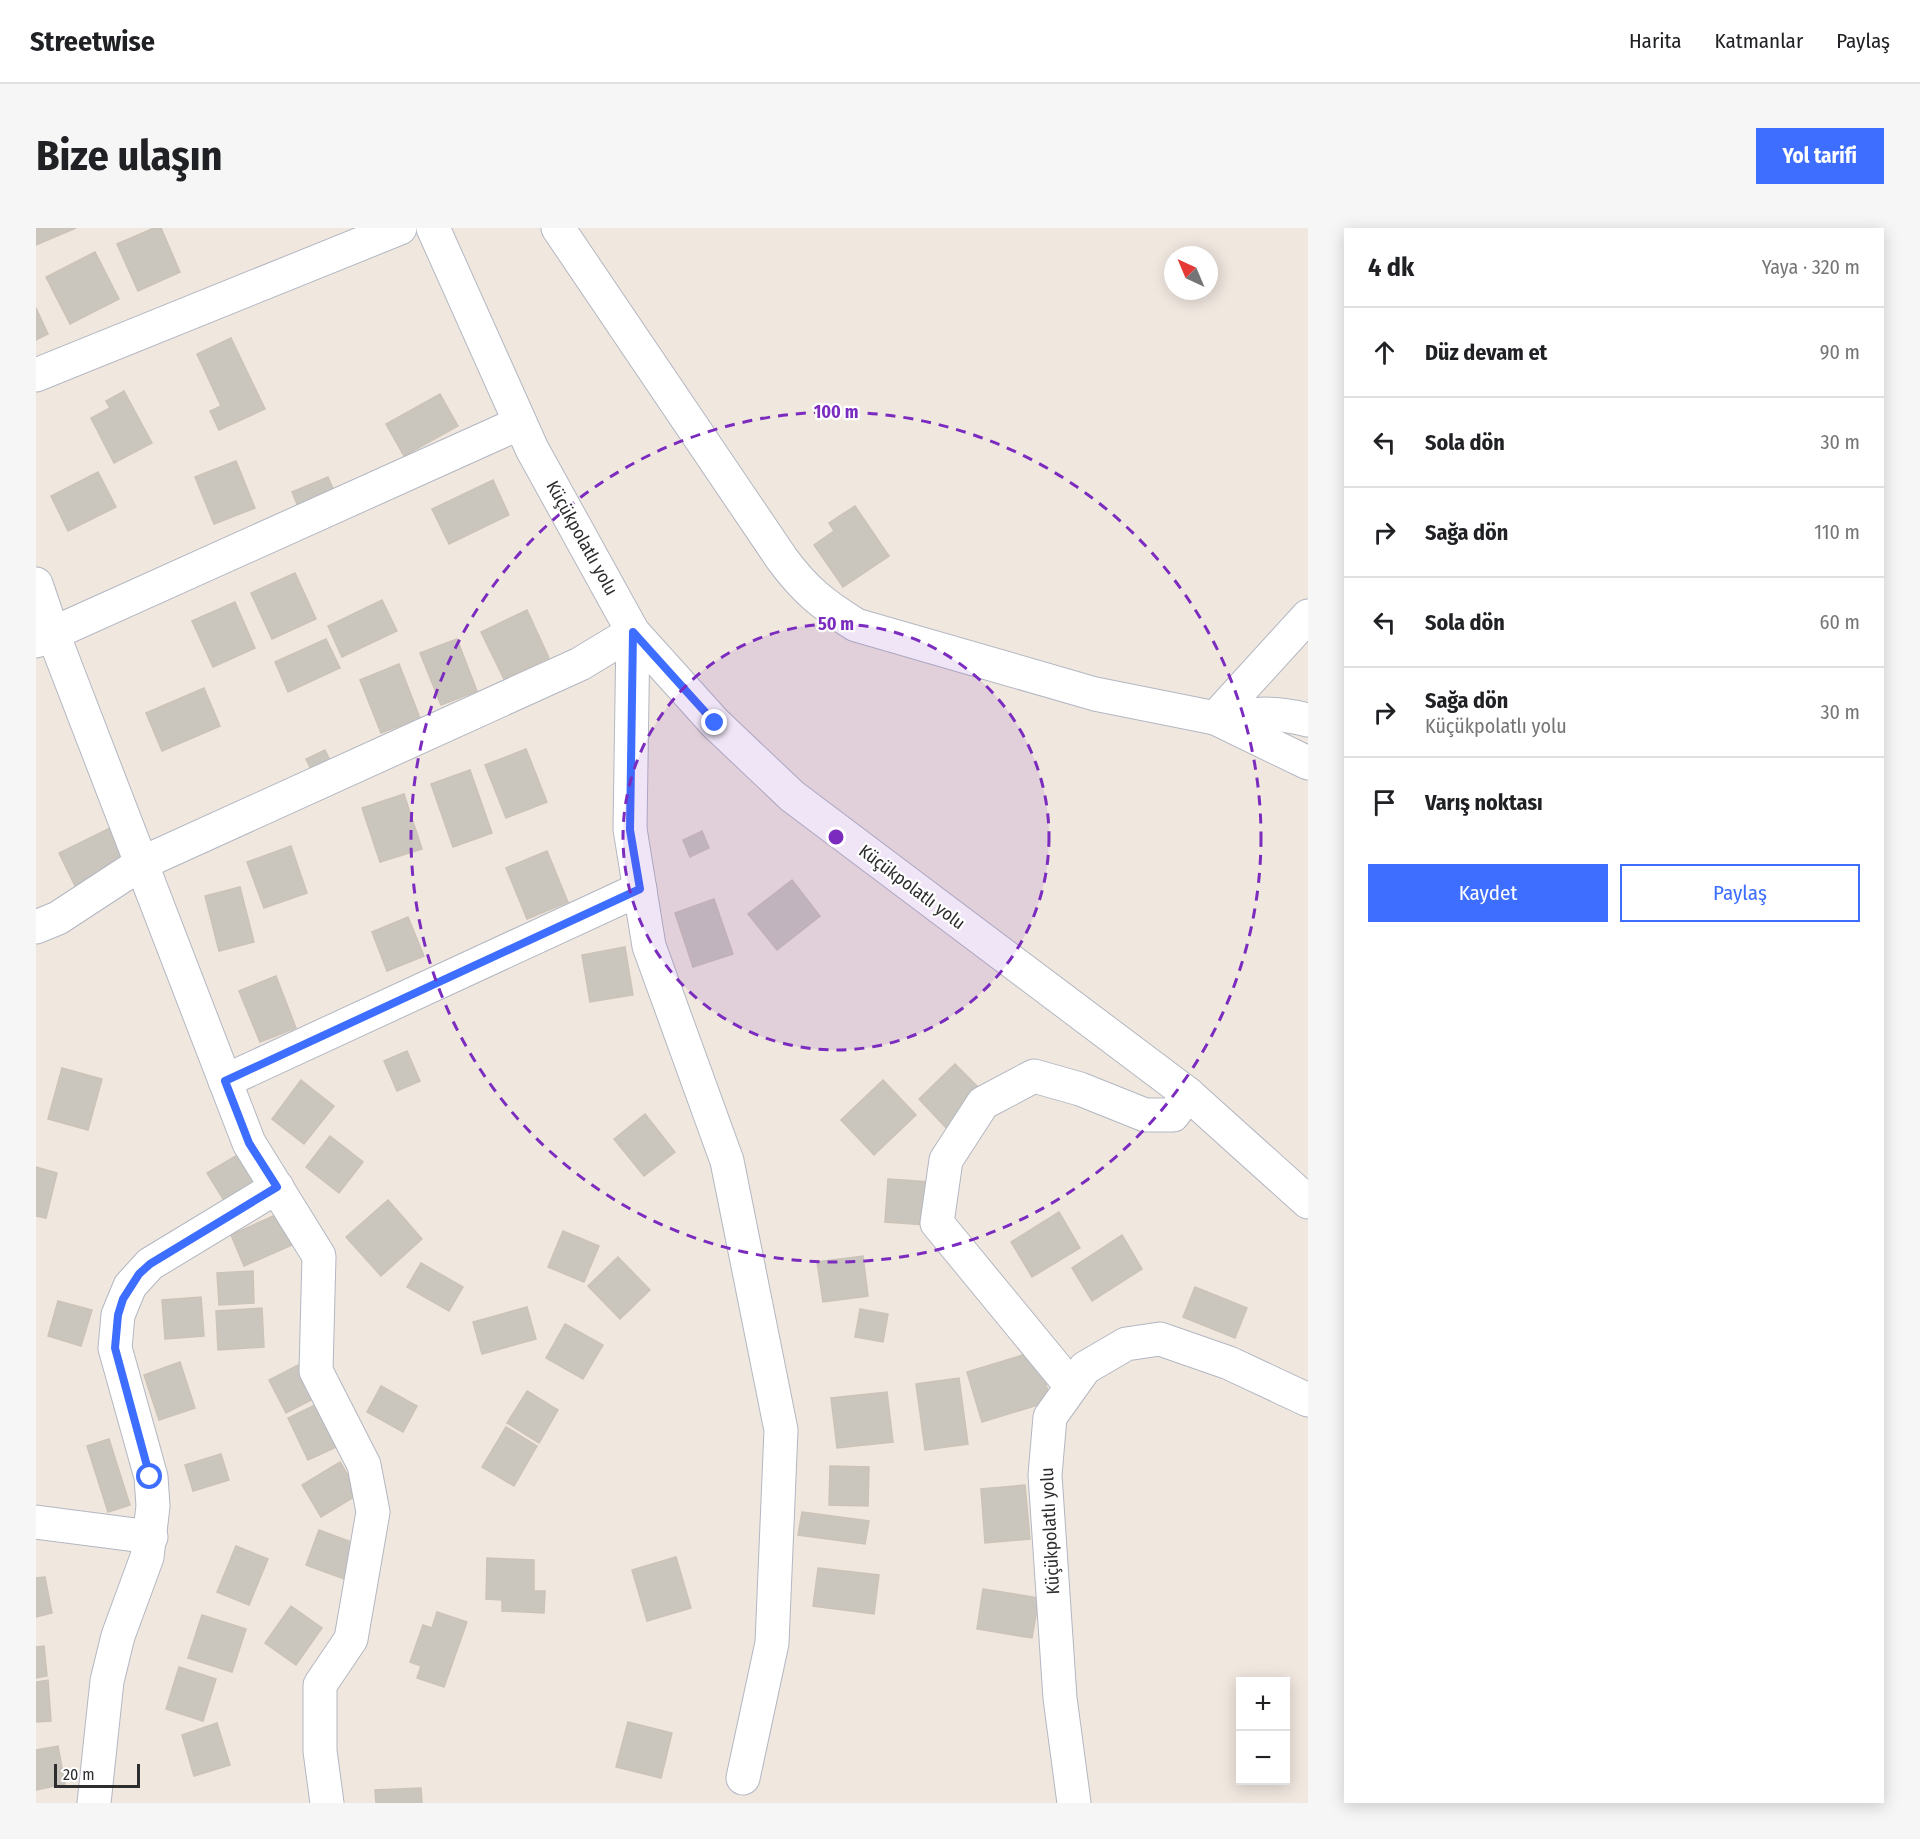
<!DOCTYPE html>
<html lang="tr">
<head>
<meta charset="utf-8">
<style>
  :root { --surface:#fff; --page:#f6f6f6; --text:#202124; --muted:#757577; --line:#e0e0e0; --accent:#3d6eff }
  body { margin:0; font-family:"Fira Sans Condensed",sans-serif; background:var(--page); color:var(--text) }
  .controls { position:absolute; right:18px; bottom:18px; display:grid; overflow:hidden; border-radius:0px; box-shadow:0 3px 15px #0003 }
  .controls button { width:54px; height:54px; display:grid; place-items:center; padding:0; border:0; border-bottom:2px solid var(--line); background:var(--surface); color:var(--text); font:30px sans-serif }
  .compass { position:absolute; left:1128px; top:18px; width:54px; height:54px; border-radius:50%; background:var(--surface); box-shadow:0 3px 15px #0003; rotate:316deg }
  .scale { position:absolute; left:18px; bottom:15px; width:86px; box-sizing:border-box; padding-left:6px; border:3px solid #2d2d2d; border-top:0; font-size:16px; line-height:21px; white-space:nowrap; color:#2d2d2d; -webkit-text-stroke:4px #fff; paint-order:stroke }
  .stop { position:absolute; width:18px; height:18px; margin:-14px; border:4px solid #3d6eff; border-radius:50%; background:#fff }
  .stop.end { background:#3d6eff; border-color:#fff; box-shadow:0 2px 6px #0008 }
  .list { margin:0; padding:0; list-style:none }
  h2 { display:flex; justify-content:space-between; align-items:center; height:78px; margin:0; padding:0 24px; font-size:26px }
  h2 small { font-size:20px; font-weight:400; color:var(--muted) }
  .list li { display:grid; grid-template-columns:39px 1fr auto; gap:18px; align-items:center; box-sizing:border-box; height:90px; padding:0 24px; border-top:2px solid var(--line) }
  .list b { display:block; font-size:22px; white-space:nowrap }
  .list p { margin:0; font-size:20px; white-space:nowrap; color:var(--muted) }
  .list em { font-size:20px; font-style:normal; color:var(--muted) }
  .actions { display:flex; gap:12px; padding:18px 24px }
  .actions a { flex:1; padding:14px 0; border:2px solid var(--accent); border-radius:0px; text-align:center; font-size:21px; color:var(--accent) }
  .actions .main { background:var(--accent); color:#fff }
  .icon { flex:none; width:33px; height:33px; fill:none; stroke:currentColor; stroke-width:2; stroke-linecap:round; stroke-linejoin:round }
  .map { position:relative; flex:none; width:1272px; height:1575px; overflow:hidden; border-radius:0px }
  header { display:flex; align-items:center; gap:36px; box-sizing:border-box; height:84px; padding:0 30px; background:var(--surface); border-bottom:2px solid var(--line) }
  header strong { font-size:28px }
  nav { display:flex; gap:33px; margin-inline-start:auto; font-size:21px }
  .intro { display:flex; align-items:center; justify-content:space-between; box-sizing:border-box; height:144px; padding:0 36px }
  h1 { margin:0; font-size:42px }
  .button { padding:15px 27px; border-radius:0px; background:var(--accent); color:#fff; font-size:21px; font-weight:700 }
  main { display:flex; gap:36px; padding:0 36px }
  aside { flex:1; background:var(--surface); border-radius:0px; box-shadow:0 3px 15px #0003 }
  .map>svg:first-child { display:block }
  .building { fill:#cbc6bd; stroke:#ccc3b8; stroke-width:1.5 }
  .lines { fill:none; stroke-linecap:round; stroke-linejoin:round }
  .minor-casing { stroke:#b3b7c2; stroke-width:35 }
  .minor { stroke:#fff; stroke-width:33 }
  .route { stroke:#3d6eff; stroke-width:8 }
  .ring { fill:none; stroke:#7b2cbf; stroke-width:3; stroke-dasharray:10 8 }
  .labels { text-anchor:middle; stroke-width:4.5; stroke-linejoin:round; paint-order:stroke }
  .street-label { font-size:18px; fill:#2d2d2d; stroke:#fff }
  .centre { fill:#7b2cbf; stroke:#fff; stroke-width:3 }
  .ring-label { font-size:18px; text-anchor:middle; font-weight:bold; fill:#7b2cbf; stroke:#fff; stroke-width:4.5; stroke-linejoin:round; paint-order:stroke }
</style>
</head>
<body>
<header>
<strong>Streetwise</strong>
<nav><a>Harita</a><a>Katmanlar</a><a>Paylaş</a></nav>
</header>
<div class="intro"><h1>Bize ulaşın</h1><a class="button">Yol tarifi</a></div>
<main>
<div class="map">
<svg width="1272" height="1575" viewBox="0 0 1272 1575">
  <rect width="100%" height="100%" fill="#f0e7df"/>
  <g class="building">
    <polygon points="0,0 40,0 0,17"/>
    <polygon points="118,0 125,0 144,44 102,63 81,16"/>
    <polygon points="59,24 83,71 34,96 10,49"/>
    <polygon points="0,80 12,106 0,112"/>
    <polygon points="195,110 229,181 183,202 174,183 185,178 161,126"/>
    <polygon points="88,163 116,215 78,235 55,190 74,180 70,173"/>
    <polygon points="404,166 422,198 368,228 350,196"/>
    <polygon points="200,233 219,280 178,296 159,249"/>
    <polygon points="62,244 80,279 32,303 15,268"/>
    <polygon points="292,249 302,272 266,288 256,264"/>
    <polygon points="457,252 473,287 413,316 396,281"/>
    <polygon points="819,278 853,328 807,359 778,317 798,303 793,295"/>
    <polygon points="259,345 280,391 236,411 215,365"/>
    <polygon points="346,372 361,403 306,429 292,398"/>
    <polygon points="199,374 219,420 177,439 156,393"/>
    <polygon points="491,382 513,430 468,451 445,404"/>
    <polygon points="290,411 304,440 252,464 239,434"/>
    <polygon points="421,411 441,463 405,477 384,425"/>
    <polygon points="363,436 384,490 345,505 324,452"/>
    <polygon points="168,460 184,498 126,523 110,485"/>
    <polygon points="490,521 511,574 470,590 449,537"/>
    <polygon points="289,522 299,543 280,552 270,531"/>
    <polygon points="434,542 456,605 417,619 395,556"/>
    <polygon points="368,566 386,621 344,634 326,580"/>
    <polygon points="78,598 97,637 42,664 23,625"/>
    <polygon points="666,603 673,620 654,629 647,612"/>
    <polygon points="255,618 271,665 228,680 211,634"/>
    <polygon points="511,623 532,674 491,691 470,640"/>
    <polygon points="756,652 784,688 741,722 712,686"/>
    <polygon points="204,659 218,714 183,723 169,668"/>
    <polygon points="678,671 697,726 657,739 639,685"/>
    <polygon points="372,689 388,728 351,743 336,704"/>
    <polygon points="589,719 597,767 554,774 546,727"/>
    <polygon points="240,748 260,800 224,814 203,763"/>
    <polygon points="371,823 384,853 361,863 348,833"/>
    <polygon points="919,836 950,867 913,903 883,871"/>
    <polygon points="26,840 66,851 52,902 12,891"/>
    <polygon points="265,852 298,878 268,916 236,891"/>
    <polygon points="847,852 880,887 838,927 805,892"/>
    <polygon points="609,886 639,924 608,948 578,911"/>
    <polygon points="294,908 327,934 303,965 270,939"/>
    <polygon points="208,923 228,956 192,979 171,945"/>
    <polygon points="0,939 21,945 10,990 0,988"/>
    <polygon points="852,951 895,954 891,997 849,994"/>
    <polygon points="352,972 386,1011 345,1048 310,1009"/>
    <polygon points="1023,984 1044,1020 996,1049 975,1014"/>
    <polygon points="244,985 258,1016 208,1038 195,1007"/>
    <polygon points="527,1003 563,1018 548,1054 512,1039"/>
    <polygon points="1086,1007 1106,1041 1056,1073 1036,1040"/>
    <polygon points="827,1028 832,1068 787,1074 781,1034"/>
    <polygon points="582,1029 614,1062 584,1091 552,1058"/>
    <polygon points="385,1035 427,1059 413,1083 371,1059"/>
    <polygon points="217,1043 218,1075 183,1077 181,1045"/>
    <polygon points="1159,1059 1211,1080 1199,1110 1147,1089"/>
    <polygon points="165,1069 168,1108 129,1111 126,1072"/>
    <polygon points="22,1073 56,1082 45,1118 12,1108"/>
    <polygon points="491,1079 500,1111 446,1126 437,1094"/>
    <polygon points="226,1080 228,1119 182,1122 180,1083"/>
    <polygon points="824,1081 852,1086 847,1114 819,1109"/>
    <polygon points="529,1096 567,1117 547,1151 510,1130"/>
    <polygon points="1000,1123 1015,1173 946,1194 931,1144"/>
    <polygon points="270,1133 287,1166 250,1185 233,1152"/>
    <polygon points="144,1134 159,1180 123,1192 108,1147"/>
    <polygon points="923,1150 932,1216 889,1222 880,1156"/>
    <polygon points="345,1158 381,1178 367,1204 331,1184"/>
    <polygon points="491,1163 522,1182 503,1215 471,1195"/>
    <polygon points="851,1164 857,1214 801,1220 795,1170"/>
    <polygon points="285,1174 305,1217 272,1232 252,1190"/>
    <polygon points="470,1199 501,1218 478,1258 446,1239"/>
    <polygon points="73,1211 94,1277 72,1284 51,1218"/>
    <polygon points="185,1226 193,1252 157,1263 149,1237"/>
    <polygon points="304,1234 323,1266 285,1289 266,1257"/>
    <polygon points="794,1238 833,1239 832,1278 793,1277"/>
    <polygon points="989,1257 994,1311 949,1315 945,1261"/>
    <polygon points="766,1284 833,1293 829,1316 762,1307"/>
    <polygon points="283,1302 326,1318 314,1353 270,1337"/>
    <polygon points="200,1318 232,1331 213,1377 181,1364"/>
    <polygon points="640,1329 655,1380 611,1393 596,1342"/>
    <polygon points="451,1330 498,1332 498,1363 509,1363 508,1385 466,1383 466,1372 450,1371"/>
    <polygon points="782,1340 843,1347 838,1386 777,1378"/>
    <polygon points="9,1349 16,1385 0,1389 0,1350"/>
    <polygon points="947,1361 1003,1370 996,1410 941,1401"/>
    <polygon points="255,1378 286,1400 260,1437 229,1415"/>
    <polygon points="401,1384 431,1394 408,1459 381,1450 385,1438 374,1434 387,1397 396,1400"/>
    <polygon points="166,1387 210,1401 196,1444 152,1430"/>
    <polygon points="8,1418 11,1448 0,1450 0,1419"/>
    <polygon points="143,1439 180,1451 167,1493 130,1481"/>
    <polygon points="12,1452 15,1493 0,1494 0,1454"/>
    <polygon points="592,1494 636,1505 625,1550 580,1539"/>
    <polygon points="181,1495 194,1537 158,1548 146,1507"/>
    <polygon points="22,1518 29,1556 0,1562 0,1522"/>
    <polygon points="385,1560 386,1575 340,1575 339,1562"/>
  </g>
  <g class="lines">
    <g class="minor-casing">
      <g id="minor">
        <polyline points="397,0 496,221 597,404 679,495 756,568 1152,866 1272,974"/>
        <path d="M 522,0 L 746,331 C 769,362 786,376 820,397 L 1059,466 L 1179,490 L 1272,535"/>
        <polyline points="0,147 364,0"/>
        <polyline points="0,356 17,406 213,915 283,1028 280,1143 328,1237 337,1284 315,1411 284,1457 284,1523 291,1575"/>
        <polyline points="597,404 594,601 613,718 691,933 745,1202 736,1415 707,1550"/>
        <polyline points="0,413 484,195"/>
        <polyline points="1179,490 1272,388"/>
        <path d="M 1179,490 C 1213,486 1239,483 1272,492"/>
        <polyline points="0,699 22,690 106,635 544,436 597,404"/>
        <polyline points="189,853 604,661"/>
        <polyline points="1035,1158 901,995 910,932 947,875 998,848 1044,861 1109,887 1137,887 1152,866"/>
        <polyline points="0,1294 115,1309"/>
        <polyline points="58,1575 71,1453 82,1408 111,1329 117,1278 115,1249 79,1120 82,1087 94,1058 114,1036 241,959"/>
        <polyline points="1038,1575 1024,1470 1009,1247 1014,1189 1049,1140 1090,1116 1124,1111 1193,1135 1272,1172"/>
      </g>
    </g>
    <use href="#minor" class="minor"/>
  </g>
  <g class="lines">
    <polyline class="route" points="114,1249 79,1120 82,1087 87,1071 103,1046 114,1036 241,959 213,915 189,853 604,661 594,602 597,404 679,495"/>
  </g>
  <circle cx="800" cy="609" r="213" fill="#7b2cbf" fill-opacity=".12"/>
  <g class="ring">
    <circle cx="800" cy="609" r="213"/>
    <circle cx="800" cy="609" r="425"/>
  </g>
  <g class="labels">
    <g class="street-label">
      <text transform="translate(546 310) rotate(61)" y="6">Küçükpolatlı yolu</text>
      <text transform="translate(876 659) rotate(37)" y="6">Küçükpolatlı yolu</text>
      <text transform="translate(1014 1303) rotate(-93)" y="6">Küçükpolatlı yolu</text>
    </g>
  </g>
  <circle cx="800" cy="609" r="9" class="centre"/>
  <g class="ring-label">
    <text x="800" y="190">100 m</text>
    <text x="800" y="402">50 m</text>
  </g>
</svg>
<div class="controls">
<button>+</button>
<button>−</button>
</div>
<svg class="compass" viewBox="-18 -18 36 36"><path d="M0-13l5 13h-10z" fill="#e53935"/><path d="M0 13l5-13h-10z" fill="#757577"/></svg>
<div class="scale">20 m</div>
<div class="stop" style="left:114px;top:1249px"></div>
<div class="stop end" style="left:679px;top:495px"></div>
</div>
<aside>
<h2>4 dk<small>Yaya · 320 m</small></h2>
<ul class="list">
<li><svg class="icon" aria-label="ahead" viewBox="0 0 24 24"><path d="M12 20V5M6 11l6-6 6 6"/></svg><div><b>Düz devam et</b></div><em>90 m</em></li>
<li><svg class="icon" aria-label="left" viewBox="0 0 24 24"><path d="M17 20v-9H6M10 6l-5 5 5 5"/></svg><div><b>Sola dön</b></div><em>30 m</em></li>
<li><svg class="icon" aria-label="right" viewBox="0 0 24 24"><path d="M7 20v-9h11M14 6l5 5-5 5"/></svg><div><b>Sağa dön</b></div><em>110 m</em></li>
<li><svg class="icon" aria-label="left" viewBox="0 0 24 24"><path d="M17 20v-9H6M10 6l-5 5 5 5"/></svg><div><b>Sola dön</b></div><em>60 m</em></li>
<li><svg class="icon" aria-label="right" viewBox="0 0 24 24"><path d="M7 20v-9h11M14 6l5 5-5 5"/></svg><div><b>Sağa dön</b><p>Küçükpolatlı yolu</p></div><em>30 m</em></li>
<li><svg class="icon" aria-label="arrive" viewBox="0 0 24 24"><path d="M6 21V4h12l-3 4 3 4H6"/></svg><div><b>Varış noktası</b></div></li>
</ul>
<div class="actions"><a class="main">Kaydet</a><a>Paylaş</a></div>
</aside>
</main>
</body>
</html>
